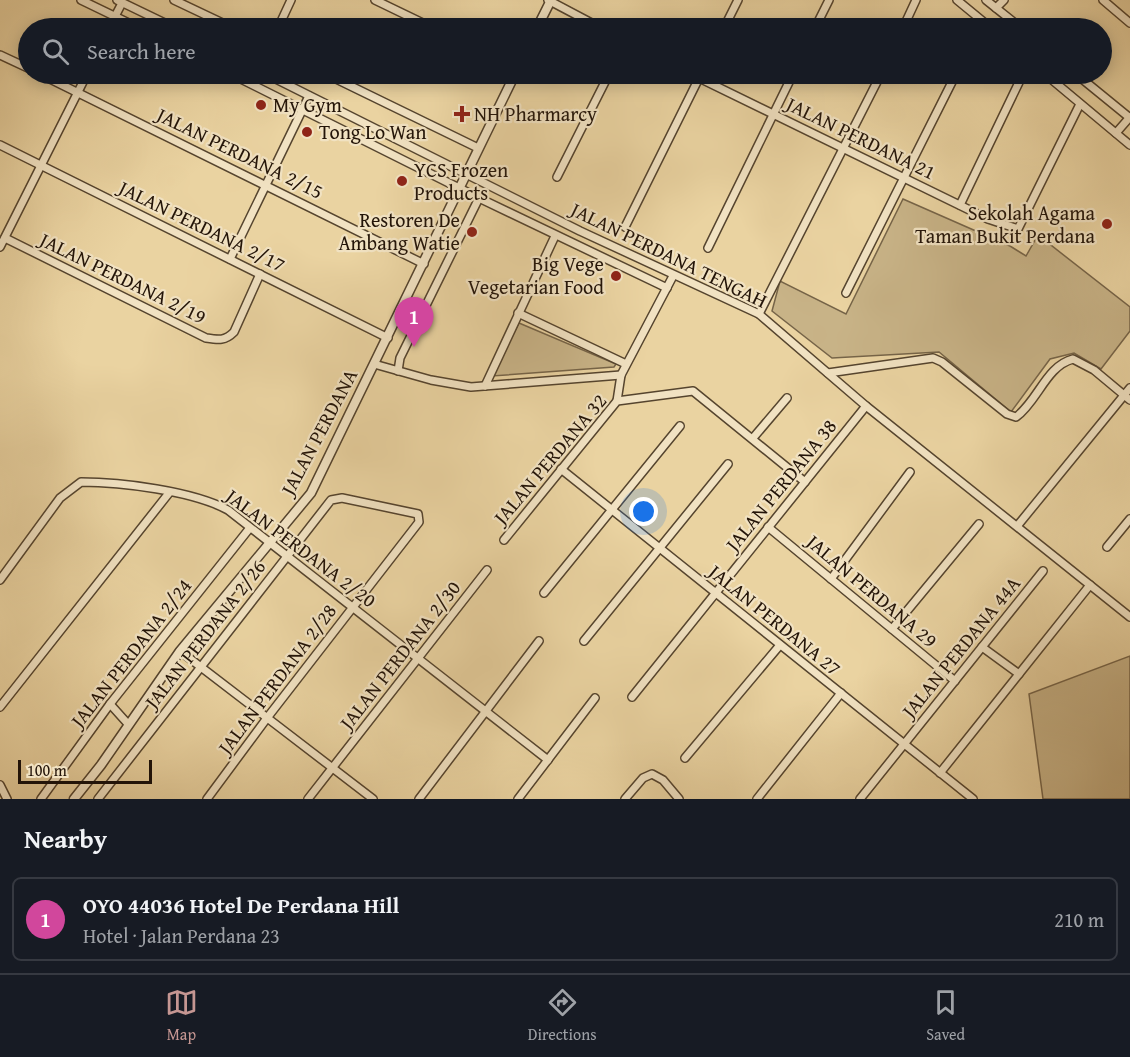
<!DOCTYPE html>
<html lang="en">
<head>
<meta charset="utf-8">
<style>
  :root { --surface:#171b24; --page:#242831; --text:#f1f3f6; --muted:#9ea1a6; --line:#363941; --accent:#c59692 }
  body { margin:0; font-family:"Gentium Book Plus",serif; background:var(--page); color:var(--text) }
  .scale { position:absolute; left:18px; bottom:15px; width:134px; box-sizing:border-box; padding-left:6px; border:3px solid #231408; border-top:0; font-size:16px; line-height:21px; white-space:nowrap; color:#231408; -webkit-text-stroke:4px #f1e2c2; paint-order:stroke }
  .you { position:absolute; left:644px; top:512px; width:21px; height:21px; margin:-15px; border:4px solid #fff; border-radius:50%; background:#1a73e8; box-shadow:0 0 0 9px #1a73e833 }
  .badge { display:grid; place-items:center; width:39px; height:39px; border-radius:50%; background:var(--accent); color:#fff; font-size:20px; font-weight:700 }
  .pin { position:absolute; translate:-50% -50px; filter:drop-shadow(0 2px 3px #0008) }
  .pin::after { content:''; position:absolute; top:32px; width:21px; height:18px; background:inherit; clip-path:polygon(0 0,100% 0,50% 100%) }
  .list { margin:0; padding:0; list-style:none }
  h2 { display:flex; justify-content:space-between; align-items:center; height:78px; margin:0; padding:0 24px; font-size:26px }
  h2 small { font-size:20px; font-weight:400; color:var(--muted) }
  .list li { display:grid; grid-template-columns:39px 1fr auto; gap:18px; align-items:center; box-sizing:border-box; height:84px; margin:0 12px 12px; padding:0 12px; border:2px solid var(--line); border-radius:9px }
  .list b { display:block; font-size:22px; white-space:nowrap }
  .list p { margin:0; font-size:20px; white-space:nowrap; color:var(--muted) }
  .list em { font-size:20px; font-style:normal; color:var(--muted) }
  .icon { flex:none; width:33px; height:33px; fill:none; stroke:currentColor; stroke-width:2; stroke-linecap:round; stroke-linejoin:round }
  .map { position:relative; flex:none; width:1130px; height:799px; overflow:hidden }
  .search { position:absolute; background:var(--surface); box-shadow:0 3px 15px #0003; left:18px; right:18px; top:18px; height:66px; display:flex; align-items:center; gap:15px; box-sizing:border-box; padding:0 21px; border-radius:33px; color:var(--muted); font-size:22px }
  .sheet { height:174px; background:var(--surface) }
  nav { display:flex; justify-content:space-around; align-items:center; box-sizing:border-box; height:84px; border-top:2px solid var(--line); background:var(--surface); font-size:16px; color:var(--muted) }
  nav a { display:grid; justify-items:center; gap:3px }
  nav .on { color:var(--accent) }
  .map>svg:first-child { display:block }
  .green { fill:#c8b387; stroke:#766448; stroke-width:1.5 }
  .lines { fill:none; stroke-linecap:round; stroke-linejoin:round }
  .minor-casing { stroke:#55442e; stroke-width:10 }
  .tertiary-casing { stroke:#55442e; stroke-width:11 }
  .minor { stroke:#f1e2c2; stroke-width:7 }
  .tertiary { stroke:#f1e2c2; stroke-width:8 }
  .poi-dot { fill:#8f2418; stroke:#f1e2c2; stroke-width:2 }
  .labels { text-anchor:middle; stroke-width:4.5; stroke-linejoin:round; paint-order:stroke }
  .poi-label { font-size:20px; fill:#231408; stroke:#f1e2c2; text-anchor:start }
  .street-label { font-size:20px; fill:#231408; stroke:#f1e2c2 }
</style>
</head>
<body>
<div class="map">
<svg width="1130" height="799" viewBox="0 0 1130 799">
  <rect width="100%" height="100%" fill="#ead3a1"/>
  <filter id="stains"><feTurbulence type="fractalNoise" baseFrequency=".00333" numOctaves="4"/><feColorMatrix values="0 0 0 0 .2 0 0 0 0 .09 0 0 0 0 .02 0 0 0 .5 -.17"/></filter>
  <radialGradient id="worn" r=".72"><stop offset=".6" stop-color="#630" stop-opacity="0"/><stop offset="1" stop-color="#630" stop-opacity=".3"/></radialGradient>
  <g class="green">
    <polygon points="903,199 1010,246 1026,256 1038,235 1130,307 1130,331 1101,369 1074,353 1050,359 1011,412 939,352 832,358 772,311 780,281 846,314"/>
    <polygon points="519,323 616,364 614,367 492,376"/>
    <polygon points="1130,656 1130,799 1043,799 1029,694"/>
  </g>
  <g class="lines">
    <g class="minor-casing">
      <g id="minor">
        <polyline points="81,0 139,28"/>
        <polyline points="117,0 175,28"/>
        <polyline points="174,0 233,28"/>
        <polyline points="375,0 433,28"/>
        <polyline points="548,0 601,28"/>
        <polyline points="957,0 991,28"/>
        <polyline points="986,0 1021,28"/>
        <polyline points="1103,0 1130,23"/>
        <polyline points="996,8 1004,0"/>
        <polyline points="109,28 122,3"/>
        <polyline points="278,28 291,0"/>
        <polyline points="724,28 738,0"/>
        <polyline points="815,28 829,0"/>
        <polyline points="903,28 916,0"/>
        <polyline points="0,55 28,68"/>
        <polyline points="40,74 424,264"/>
        <polyline points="231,74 479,198"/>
        <polyline points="266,74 580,231 759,314 866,406 1130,617"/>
        <polyline points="326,74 478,148"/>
        <polyline points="691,74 988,219 1018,229 1080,104"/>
        <polyline points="1045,74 1130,145"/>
        <polyline points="1076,74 1130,118"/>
        <polyline points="1116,133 1130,117"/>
        <polyline points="0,145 388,338"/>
        <polyline points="557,177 609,74"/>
        <polyline points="960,205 1023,74"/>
        <polyline points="625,227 700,76"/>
        <path d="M 5,238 L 206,338 C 219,340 225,341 234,332 L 260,274"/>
        <polyline points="0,247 87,74"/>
        <polyline points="708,248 793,74"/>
        <polyline points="230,259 309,96"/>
        <polyline points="846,293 956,74"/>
        <polyline points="518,313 626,364"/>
        <polyline points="759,314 881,74"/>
        <polyline points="374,364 431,380 471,387 621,375"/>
        <polyline points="398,371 400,358 479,198 667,288"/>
        <path d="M 828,373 L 933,358 L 942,362 L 1007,414 L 1016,417 C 1038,401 1046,366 1073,359 L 1094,370 L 1130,400"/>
        <polyline points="485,386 555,236"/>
        <polyline points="617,401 621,375 673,276"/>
        <polyline points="753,438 787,398"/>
        <polyline points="561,469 973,799"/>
        <polyline points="1018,525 1130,388"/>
        <polyline points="768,527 955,681"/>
        <polyline points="504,540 617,401 693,391 805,482"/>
        <polyline points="1107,547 1130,519"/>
        <polyline points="831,579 910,472"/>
        <path d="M 0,580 L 60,498 L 81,482 C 121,482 193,491 228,510 L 548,760"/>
        <polyline points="544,593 680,426"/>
        <polyline points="892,629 979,524"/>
        <polyline points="584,641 728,464"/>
        <polyline points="982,647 1019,674"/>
        <polyline points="180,651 373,799"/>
        <polyline points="632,697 866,406"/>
        <polyline points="110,704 128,724"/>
        <polyline points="0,707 169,493"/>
        <polyline points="685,758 780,645"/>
        <polyline points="940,773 1090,585"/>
        <polyline points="0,785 7,799"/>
        <polyline points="41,799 110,704 249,529"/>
        <polyline points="98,799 331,500 342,498 418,514 419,522 267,718 207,799"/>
        <polyline points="308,799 487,570"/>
        <polyline points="419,799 539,641"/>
        <polyline points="518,799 595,698"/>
        <polyline points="625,799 643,778 652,774 663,780 679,799"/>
        <polyline points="757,799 841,693"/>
        <polyline points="860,799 1043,571"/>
      </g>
    </g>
    <g class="tertiary-casing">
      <g id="tertiary">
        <polyline points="537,28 551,0"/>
        <polyline points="74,799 101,765 180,651 311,493 515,74"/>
      </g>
    </g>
    <use href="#minor" class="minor"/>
    <use href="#tertiary" class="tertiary"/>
  </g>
  <g class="poi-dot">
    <circle cx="261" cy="105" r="6"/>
    <path d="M459 105h6v6h6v6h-6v6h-6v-6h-6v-6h6z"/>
    <circle cx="307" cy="132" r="6"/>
    <circle cx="402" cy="181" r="6"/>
    <circle cx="1107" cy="224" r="6"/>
    <circle cx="472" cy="232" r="6"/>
    <circle cx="616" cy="276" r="6"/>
  </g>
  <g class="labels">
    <g class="poi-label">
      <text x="273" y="112">My Gym</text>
      <text x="474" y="121">NH Pharmarcy</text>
      <text x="319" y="139">Tong Lo Wan</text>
      <text x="414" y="177">YCS Frozen<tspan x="414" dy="23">Products</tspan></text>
      <text x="1095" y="220" text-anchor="end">Sekolah Agama<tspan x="1095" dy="23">Taman Bukit Perdana</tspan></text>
      <text x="460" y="227" text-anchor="end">Restoren De<tspan x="460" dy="23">Ambang Watie</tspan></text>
      <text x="604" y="271" text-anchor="end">Big Vege<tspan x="604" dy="23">Vegetarian Food</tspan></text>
    </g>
    <g class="street-label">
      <text transform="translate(861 138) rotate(26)" y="7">JALAN PERDANA 21</text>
      <text transform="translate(240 153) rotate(26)" y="7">JALAN PERDANA 2/15</text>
      <text transform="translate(202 226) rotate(26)" y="7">JALAN PERDANA 2/17</text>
      <text transform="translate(669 255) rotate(26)" y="7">JALAN PERDANA TENGAH</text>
      <text transform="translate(123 278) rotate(26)" y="7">JALAN PERDANA 2/19</text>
      <text transform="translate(319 432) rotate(-62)" y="7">JALAN PERDANA</text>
      <text transform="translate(550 459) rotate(-50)" y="7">JALAN PERDANA 32</text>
      <text transform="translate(781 485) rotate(-51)" y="7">JALAN PERDANA 38</text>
      <text transform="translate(301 548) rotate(37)" y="7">JALAN PERDANA 2/20</text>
      <text transform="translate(872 591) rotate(40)" y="7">JALAN PERDANA 29</text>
      <text transform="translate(775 620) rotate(39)" y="7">JALAN PERDANA 27</text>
      <text transform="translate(205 634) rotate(-52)" y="7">JALAN PERDANA 2/26</text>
      <text transform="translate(961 647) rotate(-51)" y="7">JALAN PERDANA 44A</text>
      <text transform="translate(131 653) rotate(-52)" y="7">JALAN PERDANA 2/24</text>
      <text transform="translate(400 655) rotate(-52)" y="7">JALAN PERDANA 2/30</text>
      <text transform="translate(277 679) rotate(-53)" y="7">JALAN PERDANA 2/28</text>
    </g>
  </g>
  <rect width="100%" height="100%" filter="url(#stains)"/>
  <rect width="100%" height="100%" fill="url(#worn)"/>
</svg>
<div class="scale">100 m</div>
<div class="you"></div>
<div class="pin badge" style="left:414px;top:347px;background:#d1479c">1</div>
<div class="search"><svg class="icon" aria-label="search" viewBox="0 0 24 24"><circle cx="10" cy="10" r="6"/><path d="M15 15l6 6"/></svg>Search here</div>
</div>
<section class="sheet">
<h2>Nearby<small></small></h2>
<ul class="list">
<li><span class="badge" style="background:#d1479c">1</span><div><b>OYO 44036 Hotel De Perdana Hill</b><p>Hotel · Jalan Perdana 23</p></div><em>210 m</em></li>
</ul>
</section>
<nav>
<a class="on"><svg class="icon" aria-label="map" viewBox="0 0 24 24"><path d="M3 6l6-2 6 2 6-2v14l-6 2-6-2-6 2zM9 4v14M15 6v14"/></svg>Map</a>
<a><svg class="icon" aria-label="directions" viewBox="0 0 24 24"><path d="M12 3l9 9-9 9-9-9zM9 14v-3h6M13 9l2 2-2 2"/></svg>Directions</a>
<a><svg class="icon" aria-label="saved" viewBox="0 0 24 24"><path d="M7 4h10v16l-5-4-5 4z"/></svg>Saved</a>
</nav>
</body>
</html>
